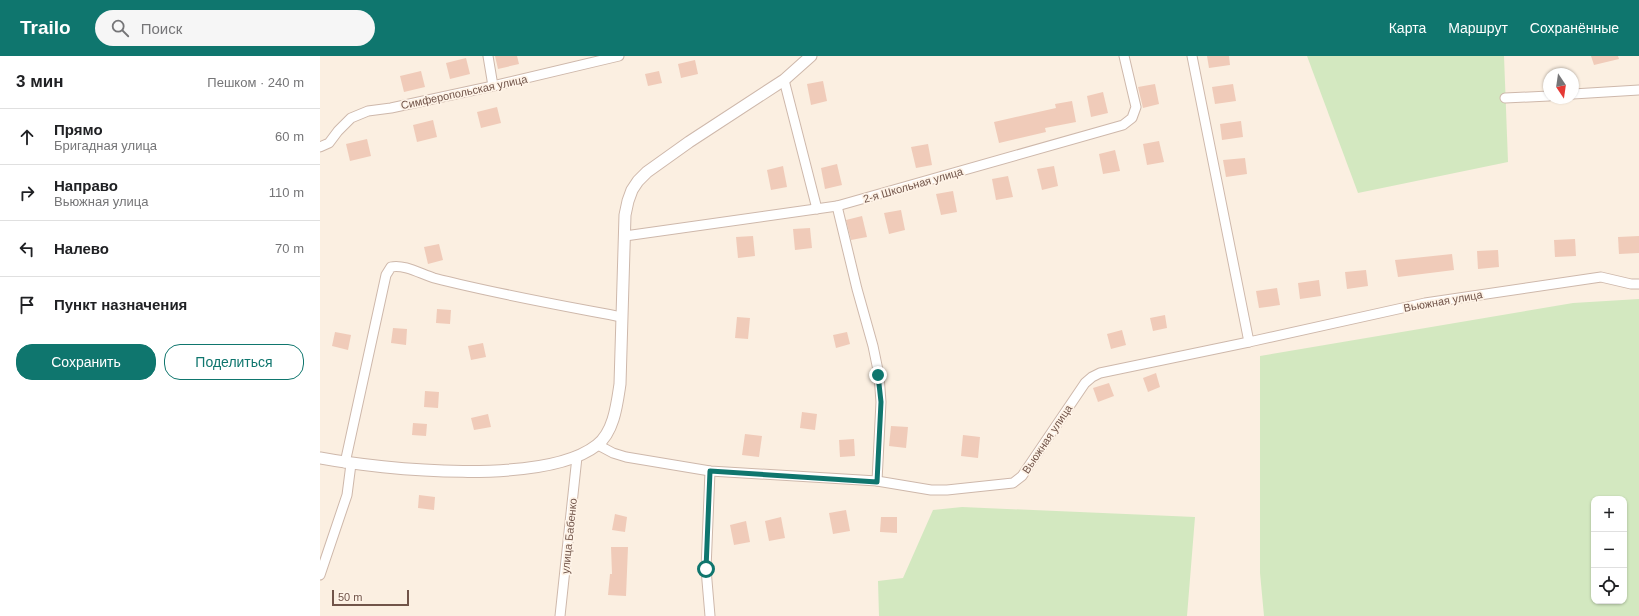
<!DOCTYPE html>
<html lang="ru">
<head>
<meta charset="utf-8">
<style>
  :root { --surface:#fff; --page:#f6f6f6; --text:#202124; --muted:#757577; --line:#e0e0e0; --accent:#0f766e }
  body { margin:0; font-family:Arial,sans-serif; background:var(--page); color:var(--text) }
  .controls { position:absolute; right:12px; bottom:12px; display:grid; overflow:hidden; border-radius:8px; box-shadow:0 1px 3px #0004 }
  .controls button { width:36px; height:36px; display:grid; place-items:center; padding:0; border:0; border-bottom:1px solid var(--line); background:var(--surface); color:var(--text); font:20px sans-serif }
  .compass { position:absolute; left:1223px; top:12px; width:36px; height:36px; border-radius:50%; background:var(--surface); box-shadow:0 1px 3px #0004; rotate:167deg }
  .scale { position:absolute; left:12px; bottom:10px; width:77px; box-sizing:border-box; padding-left:4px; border:2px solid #715449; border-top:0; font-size:11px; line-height:14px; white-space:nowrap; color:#715449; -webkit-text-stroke:3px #fef3e7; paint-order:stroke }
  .stop { position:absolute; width:12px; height:12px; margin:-9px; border:3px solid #0f766e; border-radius:50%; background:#fff }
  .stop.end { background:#0f766e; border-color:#fff; box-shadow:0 1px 4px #0008 }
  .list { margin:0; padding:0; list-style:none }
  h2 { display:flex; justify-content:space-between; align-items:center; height:52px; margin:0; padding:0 16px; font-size:17px }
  h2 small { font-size:13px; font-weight:400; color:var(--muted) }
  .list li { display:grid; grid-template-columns:26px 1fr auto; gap:12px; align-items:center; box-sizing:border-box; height:56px; padding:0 16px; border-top:1px solid var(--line) }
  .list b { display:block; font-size:15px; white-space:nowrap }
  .list p { margin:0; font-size:13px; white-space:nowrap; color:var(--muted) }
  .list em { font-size:13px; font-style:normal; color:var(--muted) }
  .actions { display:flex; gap:8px; padding:12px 16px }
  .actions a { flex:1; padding:9px 0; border:1px solid var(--accent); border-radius:16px; text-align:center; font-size:14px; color:var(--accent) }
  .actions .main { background:var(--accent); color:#fff }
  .icon { flex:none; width:22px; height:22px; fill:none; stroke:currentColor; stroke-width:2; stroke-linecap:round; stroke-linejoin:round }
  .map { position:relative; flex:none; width:1319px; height:560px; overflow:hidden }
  header { display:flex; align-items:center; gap:24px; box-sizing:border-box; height:56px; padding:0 20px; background:var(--accent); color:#fff }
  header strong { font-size:19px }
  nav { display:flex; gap:22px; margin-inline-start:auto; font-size:14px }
  .search { width:280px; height:36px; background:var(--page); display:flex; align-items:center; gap:10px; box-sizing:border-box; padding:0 14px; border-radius:22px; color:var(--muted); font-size:15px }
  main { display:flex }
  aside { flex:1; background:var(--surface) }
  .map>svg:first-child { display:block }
  .green { fill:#d3e8c0; fill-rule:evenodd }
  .building { fill:#f0cbb9 }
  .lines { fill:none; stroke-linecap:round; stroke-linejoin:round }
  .minor-casing { stroke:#ceb8ab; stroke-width:11 }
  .tertiary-casing { stroke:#ceb8ab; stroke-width:13 }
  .minor { stroke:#fff; stroke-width:9 }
  .tertiary { stroke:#fff; stroke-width:11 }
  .route { stroke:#0f766e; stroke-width:5 }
  .labels { text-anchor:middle; stroke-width:3.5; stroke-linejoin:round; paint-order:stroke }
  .street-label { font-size:11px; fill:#715449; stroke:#fef3e7 }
</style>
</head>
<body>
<header>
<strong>Trailo</strong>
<div class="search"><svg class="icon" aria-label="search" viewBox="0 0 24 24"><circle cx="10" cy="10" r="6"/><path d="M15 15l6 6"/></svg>Поиск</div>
<nav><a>Карта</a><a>Маршрут</a><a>Сохранённые</a></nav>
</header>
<main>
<aside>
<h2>3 мин<small>Пешком · 240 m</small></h2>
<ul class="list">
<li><svg class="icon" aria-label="ahead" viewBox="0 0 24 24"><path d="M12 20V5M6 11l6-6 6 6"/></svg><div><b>Прямо</b><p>Бригадная улица</p></div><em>60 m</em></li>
<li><svg class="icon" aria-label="right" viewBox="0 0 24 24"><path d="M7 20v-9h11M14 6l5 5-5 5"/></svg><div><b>Направо</b><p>Вьюжная улица</p></div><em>110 m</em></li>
<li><svg class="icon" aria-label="left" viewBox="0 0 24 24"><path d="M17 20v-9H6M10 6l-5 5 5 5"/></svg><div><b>Налево</b></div><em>70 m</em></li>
<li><svg class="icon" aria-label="arrive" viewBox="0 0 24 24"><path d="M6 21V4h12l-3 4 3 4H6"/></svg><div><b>Пункт назначения</b></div></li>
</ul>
<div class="actions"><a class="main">Сохранить</a><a>Поделиться</a></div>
</aside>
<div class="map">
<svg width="1319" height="560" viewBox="0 0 1319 560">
  <rect width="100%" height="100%" fill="#fbefe1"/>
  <g class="green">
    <polygon points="987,0 1184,0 1188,106 1038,137"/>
    <path d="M 1319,243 L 1319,560 L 944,560 L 940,517 L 940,300 L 1253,247 ZM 1274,443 L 1304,443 L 1304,545 L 1274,545 Z"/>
    <polygon points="642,451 875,461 867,560 559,560 558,525 583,522 613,454"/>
  </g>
  <g class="building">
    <polygon points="175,0 197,0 199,8 178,13"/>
    <polygon points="887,0 909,0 910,9 889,12"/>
    <polygon points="1271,0 1298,0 1299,3 1274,9"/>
    <polygon points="146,2 150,18 130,23 126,7"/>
    <polygon points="375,4 378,18 361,22 358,8"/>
    <polygon points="101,15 105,31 84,36 80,20"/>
    <polygon points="339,15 342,27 328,30 325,18"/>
    <polygon points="503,25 507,45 491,49 487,28"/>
    <polygon points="835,28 839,48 823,52 818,31"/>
    <polygon points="913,28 916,45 895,48 892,31"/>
    <polygon points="783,36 788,57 771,61 767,40"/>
    <polygon points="752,45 756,66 725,72 726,76 679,87 674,66 736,52 735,48"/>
    <polygon points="177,51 181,67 161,72 157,56"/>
    <polygon points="113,64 117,81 97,86 93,69"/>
    <polygon points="921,65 923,81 902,84 900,68"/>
    <polygon points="47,83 51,100 30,105 26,88"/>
    <polygon points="839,85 844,106 827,109 823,88"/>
    <polygon points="608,88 612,109 596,112 591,91"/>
    <polygon points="795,94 800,115 783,118 779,98"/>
    <polygon points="925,102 927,118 906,121 903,104"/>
    <polygon points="517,108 522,129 505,133 501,112"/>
    <polygon points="463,110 467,131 451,134 447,114"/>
    <polygon points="734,110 738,130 722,134 717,113"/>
    <polygon points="688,120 693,141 676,144 672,123"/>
    <polygon points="633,135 637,156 621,159 616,138"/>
    <polygon points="581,154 585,174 569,178 564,157"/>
    <polygon points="542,160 547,181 531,184 526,164"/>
    <polygon points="490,172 492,192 475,194 473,173"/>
    <polygon points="433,180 435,200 418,202 416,181"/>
    <polygon points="1319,180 1319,197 1299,198 1298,181"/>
    <polygon points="1255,183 1256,200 1235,201 1234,184"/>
    <polygon points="119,188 123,204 108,208 104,191"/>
    <polygon points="1178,194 1179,211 1158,213 1157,195"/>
    <polygon points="1132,198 1134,214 1078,221 1075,204"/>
    <polygon points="1046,214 1048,230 1027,233 1025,216"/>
    <polygon points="999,224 1001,240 980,243 978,227"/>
    <polygon points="957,232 960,249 939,252 936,235"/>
    <polygon points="117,253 131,254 130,268 116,267"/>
    <polygon points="845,259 847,272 833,275 830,262"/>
    <polygon points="417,261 430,262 428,283 415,282"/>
    <polygon points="73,272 87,273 86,289 71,287"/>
    <polygon points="802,274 806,289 791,293 787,278"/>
    <polygon points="15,276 31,279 28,294 12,290"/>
    <polygon points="527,276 530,288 516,292 513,279"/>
    <polygon points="163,287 166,301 151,304 148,290"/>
    <polygon points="836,317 840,331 828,336 823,322"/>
    <polygon points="789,327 794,340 778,346 773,332"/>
    <polygon points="105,335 119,336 118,352 104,351"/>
    <polygon points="482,356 497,358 495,374 480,372"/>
    <polygon points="168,358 171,371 154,374 151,362"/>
    <polygon points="93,367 107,368 106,380 92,379"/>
    <polygon points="571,370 588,371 586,392 569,390"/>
    <polygon points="425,378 442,380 439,401 422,399"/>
    <polygon points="643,379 660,381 658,402 641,400"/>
    <polygon points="534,383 535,400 520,401 519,384"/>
    <polygon points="99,439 115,441 114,454 98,452"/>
    <polygon points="526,454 530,475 513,478 509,457"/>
    <polygon points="295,458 307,461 305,476 292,474"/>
    <polygon points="461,461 465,482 449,485 445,465"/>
    <polygon points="561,461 577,461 577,477 560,476"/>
    <polygon points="426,465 430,486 414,489 410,469"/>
    <polygon points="291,491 308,491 306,540 288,539 290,518 292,518"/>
  </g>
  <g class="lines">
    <g class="minor-casing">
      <g id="minor">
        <polyline points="168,0 173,30"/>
        <polyline points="872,0 929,286 1105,247 1281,221 1311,228 1319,228"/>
        <polyline points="464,24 497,153"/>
        <polyline points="1253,38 1319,34"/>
        <polyline points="1185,42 1229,40"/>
        <polyline points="0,91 9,87 18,75 31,62 48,55 71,52 173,30 299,0"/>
        <polyline points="517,150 537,233 553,290 559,319 561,346 557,425"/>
        <polyline points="305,180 517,150 803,69 812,62 816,51 804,0"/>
        <polyline points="278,389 293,397 306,401 390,415 557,425 611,434 627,434 693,427 702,420 765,327 772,321 780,317 929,286"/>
        <path d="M 25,407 L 66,219 L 71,211 C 84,208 101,218 114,222 C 176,238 239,249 302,261"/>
        <polyline points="390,415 386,513 390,560"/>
        <polyline points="0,519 27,439 31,408"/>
        <polyline points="240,560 257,401"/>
      </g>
    </g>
    <g class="tertiary-casing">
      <path id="tertiary" d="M 0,402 C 64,414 225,430 277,389 C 294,376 297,348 300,328 L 305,159 L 308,145 L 312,134 L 318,125 L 327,116 L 369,86 L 464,24 L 491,0"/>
    </g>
    <use href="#minor" class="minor"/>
    <use href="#tertiary" class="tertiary"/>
  </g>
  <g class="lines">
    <polyline class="route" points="386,513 390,415 557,426 561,346 558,319"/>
  </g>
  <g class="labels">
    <g class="street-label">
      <text transform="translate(144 36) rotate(-12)" y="4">Симферопольская улица</text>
      <text transform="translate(593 129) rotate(-16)" y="4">2-я Школьная улица</text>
      <text transform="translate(1123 245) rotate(-10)" y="4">Вьюжная улица</text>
      <text transform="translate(727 383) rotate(-56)" y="4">Вьюжная улица</text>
      <text transform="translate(249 480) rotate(-84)" y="4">улица Бабенко</text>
    </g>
  </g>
</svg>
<div class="controls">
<button>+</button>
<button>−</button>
<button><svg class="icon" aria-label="locate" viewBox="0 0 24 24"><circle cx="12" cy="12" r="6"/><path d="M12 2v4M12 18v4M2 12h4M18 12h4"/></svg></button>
</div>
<svg class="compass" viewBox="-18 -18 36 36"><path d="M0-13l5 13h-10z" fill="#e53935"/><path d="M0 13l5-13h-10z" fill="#757577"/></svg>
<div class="scale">50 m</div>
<div class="stop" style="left:386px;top:513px"></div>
<div class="stop end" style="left:558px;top:319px"></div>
</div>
</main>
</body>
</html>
